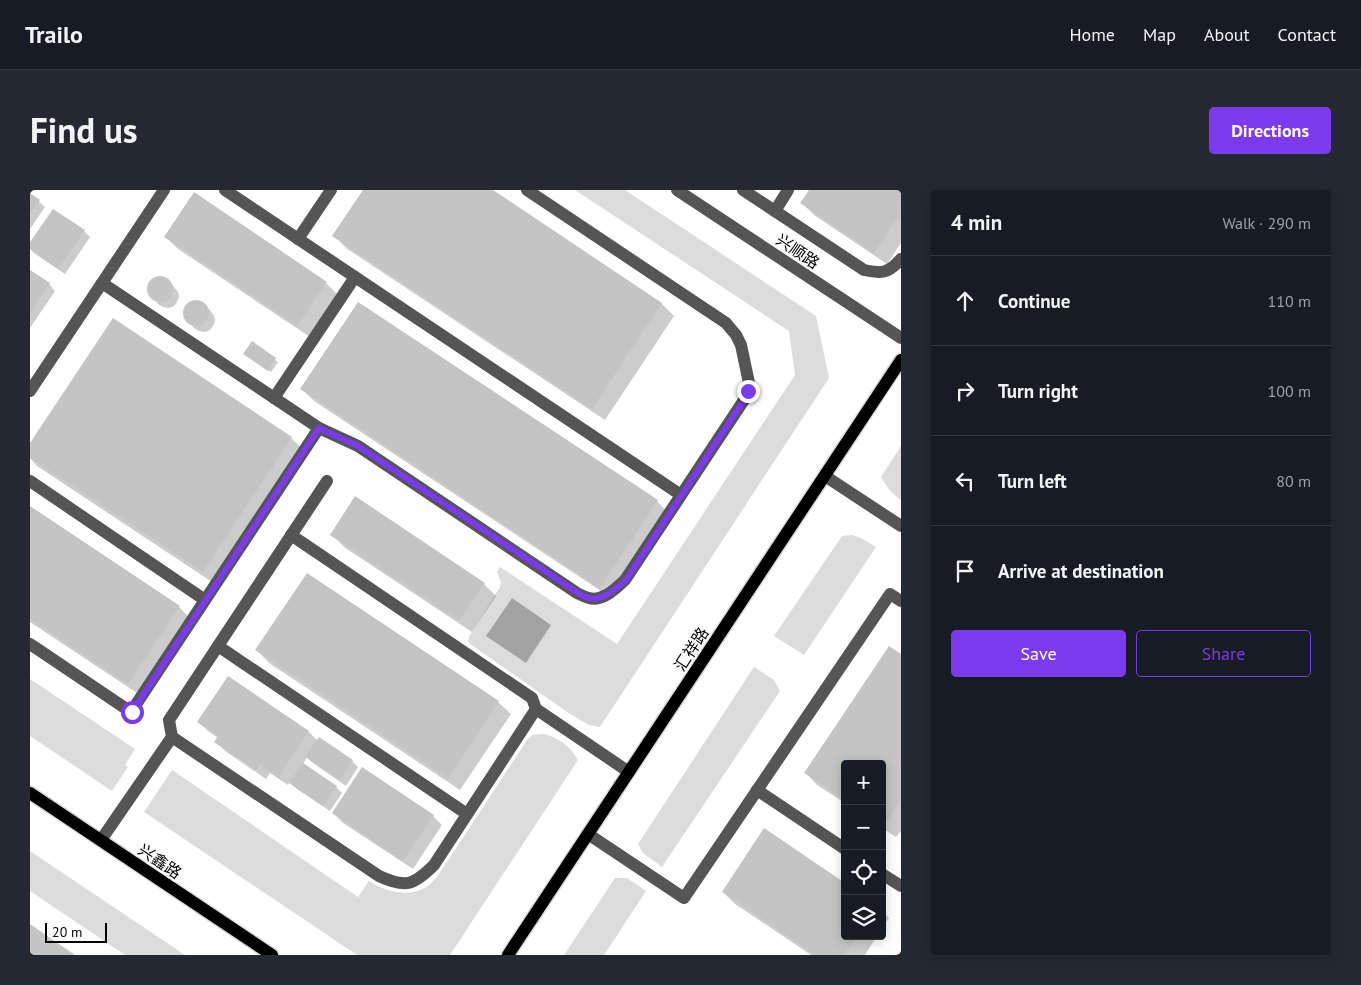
<!DOCTYPE html>
<html lang="en">
<head>
<meta charset="utf-8">
<style>
  :root { --surface:#171b24; --page:#242831; --text:#f1f3f6; --muted:#9ea1a6; --line:#363941; --accent:#7c3aed }
  body { margin:0; font-family:"PT Sans","Noto Sans SC",sans-serif; background:var(--page); color:var(--text) }
  .controls { position:absolute; right:15px; bottom:15px; display:grid; overflow:hidden; border-radius:5px; box-shadow:0 2px 12px #0003 }
  .controls button { width:45px; height:45px; display:grid; place-items:center; padding:0; border:0; border-bottom:1px solid var(--line); background:var(--surface); color:var(--text); font:25px sans-serif }
  .scale { position:absolute; left:15px; bottom:12px; width:62px; box-sizing:border-box; padding-left:5px; border:2px solid #000; border-top:0; font-size:14px; line-height:18px; white-space:nowrap; color:#000; -webkit-text-stroke:4px #fff; paint-order:stroke }
  .stop { position:absolute; width:15px; height:15px; margin:-11px; border:4px solid #7c3aed; border-radius:50%; background:#fff }
  .stop.end { background:#7c3aed; border-color:#fff; box-shadow:0 1px 5px #0008 }
  .list { margin:0; padding:0; list-style:none }
  h2 { display:flex; justify-content:space-between; align-items:center; height:65px; margin:0; padding:0 20px; font-size:21px }
  h2 small { font-size:16px; font-weight:400; color:var(--muted) }
  .list li { display:grid; grid-template-columns:32px 1fr auto; gap:15px; align-items:center; box-sizing:border-box; height:90px; padding:0 20px; border-top:1px solid var(--line) }
  .list b { display:block; font-size:19px; white-space:nowrap }
  .list em { font-size:16px; font-style:normal; color:var(--muted) }
  .actions { display:flex; gap:10px; padding:15px 20px }
  .actions a { flex:1; padding:11px 0; border:1px solid var(--accent); border-radius:5px; text-align:center; font-size:18px; color:var(--accent) }
  .actions .main { background:var(--accent); color:#fff }
  .icon { flex:none; width:28px; height:28px; fill:none; stroke:currentColor; stroke-width:2; stroke-linecap:round; stroke-linejoin:round }
  .map { position:relative; flex:none; width:871px; height:765px; overflow:hidden; border-radius:5px }
  header { display:flex; align-items:center; gap:30px; box-sizing:border-box; height:70px; padding:0 25px; background:var(--surface); border-bottom:1px solid var(--line) }
  header strong { font-size:24px }
  nav { display:flex; gap:28px; margin-inline-start:auto; font-size:18px }
  .intro { display:flex; align-items:center; justify-content:space-between; box-sizing:border-box; height:120px; padding:0 30px }
  h1 { margin:0; font-size:35px }
  .button { padding:12px 22px; border-radius:5px; background:var(--accent); color:#fff; font-size:18px; font-weight:700 }
  main { display:flex; gap:30px; padding:0 30px }
  aside { flex:1; background:var(--surface); border-radius:5px; box-shadow:0 2px 12px #0003 }
  .map>svg:first-child { display:block }
  .green { fill:#dcdcdc }
  .water { fill:#a3a3a3 }
  .shadow { fill:#0003 }
  .building { fill:#c4c4c4 }
  .lines { fill:none; stroke-linecap:round; stroke-linejoin:round }
  .major-casing { stroke:#dbdbdb; stroke-width:15 }
  .minor { stroke:#555; stroke-width:12 }
  .major { stroke:#000; stroke-width:12 }
  .route { stroke:#7c3aed; stroke-width:6 }
  .labels { text-anchor:middle; stroke-width:4.5; stroke-linejoin:round; paint-order:stroke }
  .street-label { font-size:16px; fill:#000; stroke:#fff }
</style>
</head>
<body>
<header>
<strong>Trailo</strong>
<nav><a>Home</a><a>Map</a><a>About</a><a>Contact</a></nav>
</header>
<div class="intro"><h1>Find us</h1><a class="button">Directions</a></div>
<main>
<div class="map">
<svg width="871" height="765" viewBox="0 0 871 765">
  <rect width="100%" height="100%" fill="#fff"/>
  <g class="green">
    <polygon points="545,0 595,0 786,126 799,188 570,537 559,535 540,524 440,454 438,452 439,447 470,397 471,392 467,382 470,377 587,454 765,185 759,141"/>
    <path d="M 871,256 L 871,310 C 861,303 856,296 851,287 Z"/>
    <polygon points="822,345 831,348 846,357 774,465 744,446 812,346"/>
    <polygon points="724,477 744,490 750,501 632,677 613,663 608,654"/>
    <polygon points="0,489 105,559 95,575 98,577 82,601 0,546"/>
    <path d="M 511,544 C 526,545 541,557 548,570 L 420,765 L 327,765 L 114,622 L 142,580 L 328,707 L 339,691 C 356,702 381,709 399,695 C 402,693 404,689 407,687 L 497,550 L 503,545 Z"/>
    <polygon points="0,661 155,765 95,765 0,701"/>
    <polygon points="585,688 597,688 616,701 574,765 534,765"/>
  </g>
  <polygon class="water" points="482,408 521,435 496,473 456,446"/>
  <g class="shadow">
    <polygon points="334,0 461,0 632,114 644,126 575,230 316,58 304,45"/>
    <polygon points="780,0 871,0 871,53 857,74 784,25 772,13"/>
    <polygon points="0,4 15,17 0,39"/>
    <polygon points="54,41 60,47 35,84 4,63 0,59 0,54"/>
    <polygon points="136,47 296,93 308,105 280,147 148,59"/>
    <polygon points="0,81 19,94 25,101 0,138"/>
    <polygon points="128,87 134,88 138,90 148,102 149,107 147,112 144,116 139,118 133,117 128,114 119,103 118,98 120,93 123,89"/>
    <polygon points="165,111 170,112 175,114 184,126 185,131 183,136 180,140 175,142 169,141 164,138 155,127 154,121 156,116 160,113"/>
    <polygon points="222,153 248,172 241,182 217,166"/>
    <polygon points="272,199 627,311 639,324 583,409 284,211"/>
    <polygon points="261,248 274,260 185,394 7,276 0,268 0,255"/>
    <polygon points="0,317 149,417 161,429 110,505 0,432"/>
    <polygon points="302,344 454,394 466,406 442,442 314,357"/>
    <polygon points="277,385 468,512 481,524 430,600 239,473 227,460"/>
    <polygon points="871,466 871,641 866,647 852,638 852,574 815,574 815,613 787,595 775,582"/>
    <polygon points="199,488 279,542 288,551 322,571 328,577 316,596 283,573 277,567 273,574 306,597 312,603 300,621 267,599 260,592 258,595 240,583 236,589 195,561 186,551 188,548 178,541 169,532"/>
    <polygon points="303,623 403,626 412,635 383,679 313,633"/>
    <polygon points="693,702 815,746 847,746 835,765 781,765 705,714"/>
    <polygon points="852,721 859,728 852,739"/>
  </g>
  <g class="building">
    <polygon points="333,0 463,0 632,113 562,219 302,46"/>
    <polygon points="779,0 871,0 871,23 844,63 770,13"/>
    <polygon points="164,2 297,92 267,136 134,47"/>
    <polygon points="0,3 10,10 0,24"/>
    <polygon points="23,19 55,40 28,79 0,59 0,52"/>
    <polygon points="0,80 20,93 0,123"/>
    <circle cx="130" cy="99" r="13"/>
    <circle cx="166" cy="123" r="13"/>
    <polygon points="328,112 628,310 570,398 270,199"/>
    <polygon points="83,128 262,247 173,382 0,268 0,253"/>
    <polygon points="222,151 246,168 238,181 213,164"/>
    <polygon points="325,306 455,393 429,431 300,345"/>
    <polygon points="0,316 150,416 98,494 0,429"/>
    <polygon points="277,383 469,511 418,589 225,460"/>
    <polygon points="859,456 871,464 871,610 854,636 852,635 852,574 815,574 815,610 774,583"/>
    <polygon points="198,486 279,541 248,587 230,574 226,580 184,552 188,546 167,532"/>
    <polygon points="289,547 323,570 310,590 275,567"/>
    <polygon points="273,573 307,596 293,616 259,593"/>
    <polygon points="332,577 404,625 373,671 302,623"/>
    <polygon points="734,638 815,693 815,746 827,746 814,765 785,765 692,702"/>
    <polygon points="0,734 45,765 0,765"/>
  </g>
  <g class="lines">
    <g class="major-casing">
      <g id="major">
        <polyline points="0,603 242,765"/>
        <polyline points="478,765 871,170"/>
      </g>
    </g>
    <g class="minor">
      <polyline points="195,0 651,305"/>
      <polyline points="647,0 871,148"/>
      <path d="M 713,0 L 834,80 C 852,84 859,83 871,69"/>
      <polyline points="745,21 758,0"/>
      <polyline points="268,49 301,0"/>
      <polyline points="72,93 289,238"/>
      <polyline points="0,201 134,0"/>
      <polyline points="244,208 325,87"/>
      <polyline points="795,286 871,336"/>
      <polyline points="0,291 175,410"/>
      <polyline points="261,345 502,508 506,519 599,582"/>
      <path d="M 0,454 L 101,522 L 289,238 L 328,256 L 547,403 C 551,405 555,407 559,408 C 573,412 586,398 595,390 L 714,210 L 718,201 L 719,193 L 711,155 L 706,145 L 696,133 L 497,0"/>
      <polyline points="188,456 437,624"/>
      <path d="M 142,547 L 349,686 C 375,698 383,696 404,675 L 506,519"/>
      <polyline points="727,600 815,659"/>
      <polyline points="558,644 654,708 860,404 871,411"/>
      <polyline points="71,650 142,547 139,530 297,291"/>
      <polyline points="852,684 871,696"/>
    </g>
    <use href="#major" class="major"/>
  </g>
  <g class="lines">
    <path class="route" d="M 102,522 L 289,238 L 328,256 L 548,403 C 551,405 555,407 559,408 C 573,412 586,398 596,390 L 714,210 L 718,201"/>
  </g>
  <g class="labels">
    <g class="street-label">
      <text transform="translate(768 61) rotate(34)" y="6">兴顺路</text>
      <text transform="translate(661 459) rotate(-57)" y="6">汇祥路</text>
      <text transform="translate(130 671) rotate(34)" y="6">兴鑫路</text>
    </g>
  </g>
</svg>
<div class="controls">
<button>+</button>
<button>−</button>
<button><svg class="icon" aria-label="locate" viewBox="0 0 24 24"><circle cx="12" cy="12" r="6"/><path d="M12 2v4M12 18v4M2 12h4M18 12h4"/></svg></button>
<button><svg class="icon" aria-label="layers" viewBox="0 0 24 24"><path d="M12 4l9 5-9 5-9-5zM3 14l9 5 9-5"/></svg></button>
</div>
<div class="scale">20 m</div>
<div class="stop" style="left:102px;top:522px"></div>
<div class="stop end" style="left:718px;top:201px"></div>
</div>
<aside>
<h2>4 min<small>Walk · 290 m</small></h2>
<ul class="list">
<li><svg class="icon" aria-label="ahead" viewBox="0 0 24 24"><path d="M12 20V5M6 11l6-6 6 6"/></svg><div><b>Continue</b></div><em>110 m</em></li>
<li><svg class="icon" aria-label="right" viewBox="0 0 24 24"><path d="M7 20v-9h11M14 6l5 5-5 5"/></svg><div><b>Turn right</b></div><em>100 m</em></li>
<li><svg class="icon" aria-label="left" viewBox="0 0 24 24"><path d="M17 20v-9H6M10 6l-5 5 5 5"/></svg><div><b>Turn left</b></div><em>80 m</em></li>
<li><svg class="icon" aria-label="arrive" viewBox="0 0 24 24"><path d="M6 21V4h12l-3 4 3 4H6"/></svg><div><b>Arrive at destination</b></div></li>
</ul>
<div class="actions"><a class="main">Save</a><a>Share</a></div>
</aside>
</main>
</body>
</html>
